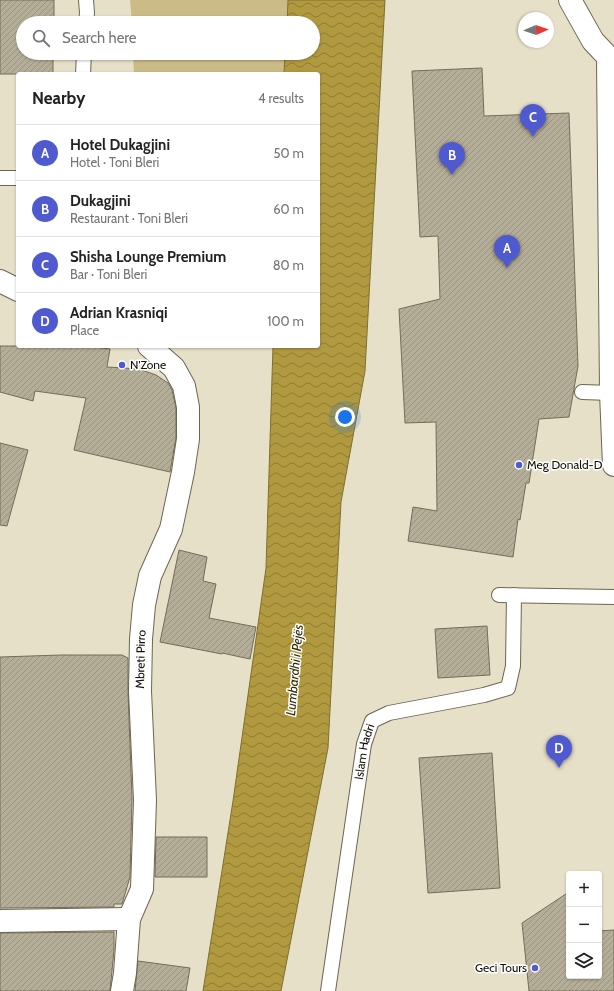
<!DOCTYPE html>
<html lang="en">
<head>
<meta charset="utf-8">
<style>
  :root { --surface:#fff; --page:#f2f2f2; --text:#222; --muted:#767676; --line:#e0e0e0; --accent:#505ad0 }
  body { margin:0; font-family:Cabin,sans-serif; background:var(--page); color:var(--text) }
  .controls { position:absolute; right:12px; bottom:12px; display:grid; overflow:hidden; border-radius:4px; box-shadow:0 1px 3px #0004 }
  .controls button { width:36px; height:36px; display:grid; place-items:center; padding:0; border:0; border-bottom:1px solid var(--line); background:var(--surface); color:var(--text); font:20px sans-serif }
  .compass { position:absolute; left:518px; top:12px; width:36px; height:36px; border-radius:50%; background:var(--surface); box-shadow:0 1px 3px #0004; rotate:88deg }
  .you { position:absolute; left:345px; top:417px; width:14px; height:14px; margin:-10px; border:3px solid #fff; border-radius:50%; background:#1a73e8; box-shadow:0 0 0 6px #1a73e833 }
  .badge { display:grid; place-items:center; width:26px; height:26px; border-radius:50%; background:var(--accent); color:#fff; font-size:13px; font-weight:700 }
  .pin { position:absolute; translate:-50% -33px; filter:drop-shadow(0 1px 2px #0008) }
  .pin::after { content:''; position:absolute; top:21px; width:14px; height:12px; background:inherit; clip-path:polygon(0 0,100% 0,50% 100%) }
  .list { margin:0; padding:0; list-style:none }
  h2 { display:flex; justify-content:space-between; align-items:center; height:52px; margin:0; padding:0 16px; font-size:17px }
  h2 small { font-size:13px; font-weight:400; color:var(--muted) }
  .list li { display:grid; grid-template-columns:26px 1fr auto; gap:12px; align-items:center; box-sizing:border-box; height:56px; padding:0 16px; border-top:1px solid var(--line) }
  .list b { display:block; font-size:15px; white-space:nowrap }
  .list p { margin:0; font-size:13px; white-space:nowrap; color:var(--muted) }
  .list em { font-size:13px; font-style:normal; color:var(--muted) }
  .icon { flex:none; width:22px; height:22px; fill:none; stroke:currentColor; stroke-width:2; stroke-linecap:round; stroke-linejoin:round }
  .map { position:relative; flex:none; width:614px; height:991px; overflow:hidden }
  .search { position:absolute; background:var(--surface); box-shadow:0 1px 3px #0004; left:16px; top:16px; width:304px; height:44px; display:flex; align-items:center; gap:10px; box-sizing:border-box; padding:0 14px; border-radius:22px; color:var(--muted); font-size:15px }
  .panel { position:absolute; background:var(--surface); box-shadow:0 1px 3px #0004; left:16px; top:72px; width:304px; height:276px; border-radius:4px }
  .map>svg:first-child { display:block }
  .park { fill:#cbbc87 }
  .water { fill:url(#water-waves); stroke:#80702e }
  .building { fill:url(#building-hatch); stroke:#726d59 }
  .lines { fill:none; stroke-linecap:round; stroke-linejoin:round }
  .lane-casing { stroke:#6b6652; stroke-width:16 }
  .street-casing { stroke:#6b6652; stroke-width:24 }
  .lane { stroke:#fff; stroke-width:14 }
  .street { stroke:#fff; stroke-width:22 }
  .poi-dot { fill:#505ad0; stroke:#fff; stroke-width:1.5 }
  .labels { text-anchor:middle; stroke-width:3; stroke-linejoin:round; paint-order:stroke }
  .poi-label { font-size:12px; fill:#110f07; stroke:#fff; text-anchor:start }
  .street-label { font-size:12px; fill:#110f07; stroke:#fff }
  .water-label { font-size:13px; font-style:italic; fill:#322801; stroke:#fff }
</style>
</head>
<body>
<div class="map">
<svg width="614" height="991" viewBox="0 0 614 991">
  <defs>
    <pattern id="water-waves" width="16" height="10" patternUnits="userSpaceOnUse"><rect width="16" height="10" fill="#b0993f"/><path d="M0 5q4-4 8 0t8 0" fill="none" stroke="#8e7b33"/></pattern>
    <pattern id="building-hatch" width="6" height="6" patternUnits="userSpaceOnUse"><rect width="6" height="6" fill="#b4ae99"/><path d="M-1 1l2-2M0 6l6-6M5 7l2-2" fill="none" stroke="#9a9482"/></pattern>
  </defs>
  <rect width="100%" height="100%" fill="#e6e0c9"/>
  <g class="park">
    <polygon points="130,0 288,0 287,23 132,23"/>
    <polygon points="133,53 285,53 284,74 134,74"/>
  </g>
  <polygon class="water" points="288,0 385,0 365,371 341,502 328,748 281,991 203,991 233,801 266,568 273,346 318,346 318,74 284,74 285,53 313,53 313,23 287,23"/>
  <g class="building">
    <polygon points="0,0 54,0 54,23 23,23 23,53 53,53 53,74 0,74"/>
    <polygon points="482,68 484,116 569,113 578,366 569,417 539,419 529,483 526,483 520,520 518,519 513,557 408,541 413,507 437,511 436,422 405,423 399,309 440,299 438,236 420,237 412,71"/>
    <polygon points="0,346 87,346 110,349 107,367 139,369 156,375 168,383 172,390 176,408 176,438 170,472 74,450 86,398 35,391 33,401 0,392"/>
    <polygon points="0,443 28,450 7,526 0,525"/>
    <polygon points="179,550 207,557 203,581 216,584 209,618 256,627 250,659 222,653 222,654 160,642"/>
    <polygon points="487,626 490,675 438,678 435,629"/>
    <polygon points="61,655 122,655 128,658 128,692 132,798 130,877 122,904 114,904 114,907 0,908 0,657"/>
    <polygon points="492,753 500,888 428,893 419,758"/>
    <polygon points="156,837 207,837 207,877 155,877"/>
    <polygon points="569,892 569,976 599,976 599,931 614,930 614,991 529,991 522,923"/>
    <polygon points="114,932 114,950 110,991 0,991 0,933"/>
    <polygon points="138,961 190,968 186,991 135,991"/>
  </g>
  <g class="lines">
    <g class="lane-casing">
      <g id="lane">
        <polyline points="86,23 87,13 86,0"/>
        <polyline points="83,74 84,53"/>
        <polyline points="0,178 18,178"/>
        <polyline points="582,392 611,393"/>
        <polyline points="499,595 614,597"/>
        <path id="s1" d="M 328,991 L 364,744 L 372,721 L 389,713 L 484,695 L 508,688 L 513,666 L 514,595"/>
      </g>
    </g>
    <g class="street-casing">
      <g id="street">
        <polyline points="570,0 593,41 608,57 614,65"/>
        <polyline points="608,57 611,393 614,465"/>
        <polyline points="0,281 18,290"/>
        <polyline points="0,921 129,919"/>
        <path id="s2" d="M 122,991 L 125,973 L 129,919 L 142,889 L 145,800 L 140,691 L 141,639 L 144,605 L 150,576 L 171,529 L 183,472 L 188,439 L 188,407 L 184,386 L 174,368 L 149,346"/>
      </g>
    </g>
    <use href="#lane" class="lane"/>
    <use href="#street" class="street"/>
  </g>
  <g class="poi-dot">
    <circle cx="122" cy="365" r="4"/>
    <circle cx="519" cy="465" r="4"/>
    <circle cx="535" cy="968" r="4"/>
  </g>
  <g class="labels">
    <g class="poi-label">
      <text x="130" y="369">N'Zone</text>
      <text x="527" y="469">Meg Donald-D</text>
      <text x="527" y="972" text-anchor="end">Geci Tours</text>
    </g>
    <g class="street-label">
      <text dy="4" stroke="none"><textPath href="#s2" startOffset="335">Mbreti Pirro</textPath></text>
      <text dy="4" stroke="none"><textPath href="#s1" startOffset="242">Islam Hadri</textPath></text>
    </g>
    <g class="water-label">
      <text transform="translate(294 670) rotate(-85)" y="5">Lumbardhi i Pejës</text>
    </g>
  </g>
</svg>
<div class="controls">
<button>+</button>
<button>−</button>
<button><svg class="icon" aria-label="layers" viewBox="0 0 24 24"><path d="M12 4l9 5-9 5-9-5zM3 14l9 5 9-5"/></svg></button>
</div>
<svg class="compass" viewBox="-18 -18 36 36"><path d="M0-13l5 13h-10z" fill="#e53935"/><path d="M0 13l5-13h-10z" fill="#767676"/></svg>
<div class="you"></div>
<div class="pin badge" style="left:507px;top:268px">A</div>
<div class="pin badge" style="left:452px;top:175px">B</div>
<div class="pin badge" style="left:533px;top:137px">C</div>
<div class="pin badge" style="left:559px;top:768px">D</div>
<div class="search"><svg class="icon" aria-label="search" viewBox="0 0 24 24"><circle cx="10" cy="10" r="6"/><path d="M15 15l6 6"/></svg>Search here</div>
<section class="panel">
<h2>Nearby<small>4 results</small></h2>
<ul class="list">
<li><span class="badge">A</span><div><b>Hotel Dukagjini</b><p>Hotel · Toni Bleri</p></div><em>50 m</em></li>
<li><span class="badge">B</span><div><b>Dukagjini</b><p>Restaurant · Toni Bleri</p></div><em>60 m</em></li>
<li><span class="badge">C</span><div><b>Shisha Lounge Premium</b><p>Bar · Toni Bleri</p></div><em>80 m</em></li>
<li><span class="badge">D</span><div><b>Adrian Krasniqi</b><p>Place</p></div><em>100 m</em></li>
</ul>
</section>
</div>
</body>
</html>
